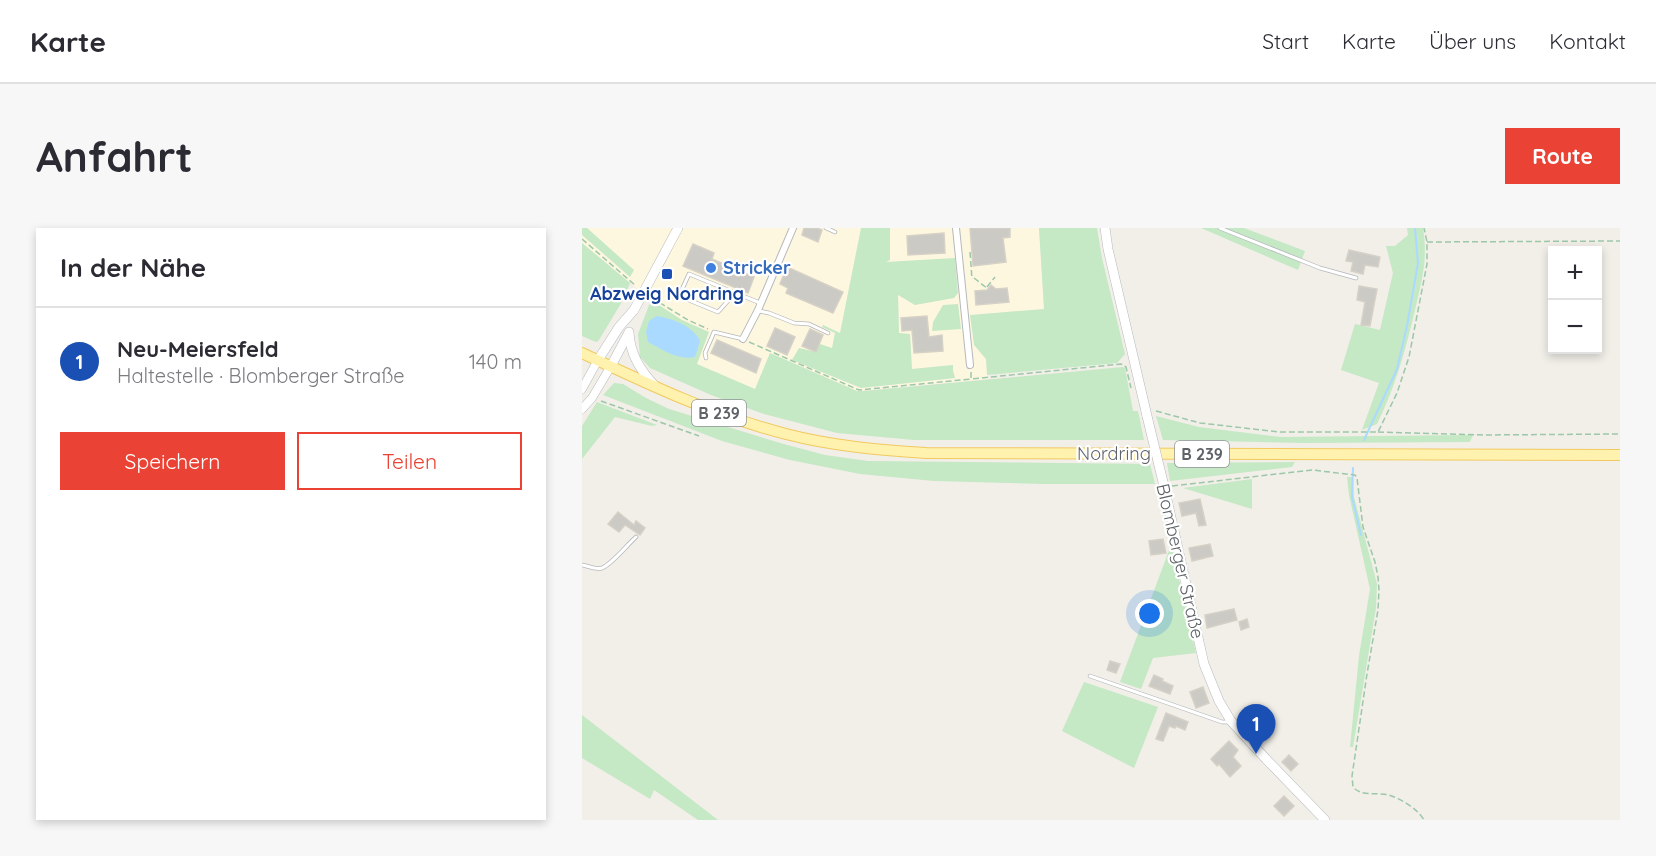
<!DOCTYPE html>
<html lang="de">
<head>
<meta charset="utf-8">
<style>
  :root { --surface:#fff; --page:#f7f7f7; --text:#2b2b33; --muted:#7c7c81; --line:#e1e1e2; --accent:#ea4335 }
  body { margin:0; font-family:Quicksand,sans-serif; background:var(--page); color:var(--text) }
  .controls { position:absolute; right:18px; top:18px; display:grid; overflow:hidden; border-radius:0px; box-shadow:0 3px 9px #0003 }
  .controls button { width:54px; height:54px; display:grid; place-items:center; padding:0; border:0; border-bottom:2px solid var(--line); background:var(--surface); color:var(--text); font:30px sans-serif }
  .you { position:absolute; left:568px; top:386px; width:21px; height:21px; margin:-15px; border:4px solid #fff; border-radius:50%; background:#1a73e8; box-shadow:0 0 0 9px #1a73e833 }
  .badge { display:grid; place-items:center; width:39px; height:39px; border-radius:50%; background:var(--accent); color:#fff; font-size:20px; font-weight:700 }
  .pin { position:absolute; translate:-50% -50px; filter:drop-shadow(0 2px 3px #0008) }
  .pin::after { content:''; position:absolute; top:32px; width:21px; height:18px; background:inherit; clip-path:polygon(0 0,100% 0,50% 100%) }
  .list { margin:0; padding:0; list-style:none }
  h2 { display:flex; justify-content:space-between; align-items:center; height:78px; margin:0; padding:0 24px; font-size:26px }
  h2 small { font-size:20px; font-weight:400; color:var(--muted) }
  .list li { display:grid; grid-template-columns:39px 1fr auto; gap:18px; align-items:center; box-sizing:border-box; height:108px; padding:0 24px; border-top:2px solid var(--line) }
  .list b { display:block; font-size:22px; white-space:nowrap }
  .list p { margin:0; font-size:20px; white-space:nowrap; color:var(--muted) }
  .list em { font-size:20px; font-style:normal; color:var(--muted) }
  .actions { display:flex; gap:12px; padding:18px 24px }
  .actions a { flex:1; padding:14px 0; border:2px solid var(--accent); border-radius:0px; text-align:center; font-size:21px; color:var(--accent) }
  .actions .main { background:var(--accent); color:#fff }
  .map { position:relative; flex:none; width:1038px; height:592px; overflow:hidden; border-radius:0px }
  header { display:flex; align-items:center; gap:36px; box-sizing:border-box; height:84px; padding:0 30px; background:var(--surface); border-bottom:2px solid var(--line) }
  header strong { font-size:28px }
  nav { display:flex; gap:33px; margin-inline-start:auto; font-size:21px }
  .intro { display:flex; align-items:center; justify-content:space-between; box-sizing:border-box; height:144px; padding:0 36px }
  h1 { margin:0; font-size:42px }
  .button { padding:15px 27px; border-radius:0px; background:var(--accent); color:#fff; font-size:21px; font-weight:700 }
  main { display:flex; gap:36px; padding:0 36px }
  aside { flex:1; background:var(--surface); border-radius:0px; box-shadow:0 3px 9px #0003 }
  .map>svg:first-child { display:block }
  .commercial { fill:#fef7e0; fill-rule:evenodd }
  .green { fill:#c5e8c5 }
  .water { fill:#aadaff }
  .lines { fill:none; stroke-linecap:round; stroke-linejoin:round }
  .stream { stroke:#aadaff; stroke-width:2 }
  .building { fill:#cccac5; stroke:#d6d1c6; stroke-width:1.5 }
  .service-casing { stroke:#b5b8bc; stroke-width:4.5 }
  .minor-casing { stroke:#b5b8bc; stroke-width:8 }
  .tertiary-casing { stroke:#b5b8bc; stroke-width:9 }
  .secondary-casing { stroke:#b6babf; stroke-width:10 }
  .primary-casing { stroke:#f2c960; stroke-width:12 }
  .path { stroke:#9cc7a9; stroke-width:1.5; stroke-dasharray:6 3; stroke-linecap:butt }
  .service { stroke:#fff; stroke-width:3 }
  .minor { stroke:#fff; stroke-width:6 }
  .tertiary { stroke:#fff; stroke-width:8 }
  .secondary { stroke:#fff; stroke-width:9 }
  .primary { stroke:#fff2af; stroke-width:10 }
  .secondary-bridge-casing { stroke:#b6babf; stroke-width:10; stroke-linecap:butt }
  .secondary-bridge { stroke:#fff; stroke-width:9 }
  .shop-dot { fill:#3f7fe0; stroke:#fff; stroke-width:2 }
  .transit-dot { fill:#1a4fb4; stroke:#fff; stroke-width:2 }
  .labels { text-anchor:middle; stroke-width:4.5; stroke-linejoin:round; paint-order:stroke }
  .shield { fill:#fff; stroke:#8f9295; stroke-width:1.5 }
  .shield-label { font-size:16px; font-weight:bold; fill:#5f6368 }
  .shop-label { font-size:18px; font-weight:bold; fill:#366cbe; stroke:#fff; text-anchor:start }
  .transit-label { font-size:18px; font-weight:bold; fill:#164399; stroke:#fff }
  .street-label { font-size:18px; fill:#5f6368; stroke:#fff }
</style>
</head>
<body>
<header>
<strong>Karte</strong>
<nav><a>Start</a><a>Karte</a><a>Über uns</a><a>Kontakt</a></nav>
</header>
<div class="intro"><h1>Anfahrt</h1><a class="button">Route</a></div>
<main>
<aside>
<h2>In der Nähe<small></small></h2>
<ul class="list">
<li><span class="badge" style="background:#1a4fb4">1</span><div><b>Neu-Meiersfeld</b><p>Haltestelle · Blomberger Straße</p></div><em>140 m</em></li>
</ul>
<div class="actions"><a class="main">Speichern</a><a>Teilen</a></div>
</aside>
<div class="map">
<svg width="1038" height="592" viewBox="0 0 1038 592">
  <rect width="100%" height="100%" fill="#f1efe8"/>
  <path class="commercial" d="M 0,0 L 457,0 L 462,81 L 392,116 L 404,131 L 406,151 L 275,163 L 188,125 L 173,162 L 114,136 L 127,104 L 100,92 L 69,72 L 0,15 ZM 300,34 L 333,77 L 316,66 L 317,106 L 328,106 L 330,141 L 370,137 L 373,150 L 290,159 Z"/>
  <g class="green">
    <polygon points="0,0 5,0 52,42 48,49 0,7"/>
    <polygon points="279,0 308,0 308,32 304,34 373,30 376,65 372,70 333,77 316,67 317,105 328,106 330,141 371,137 371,143 373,150 279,160 210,132 217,120 234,124 238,116 250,120 253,105 240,99 241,97 258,105"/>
    <polygon points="457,0 515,0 520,30 543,126 535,135 405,147 404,131 392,117 388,87 462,81"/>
    <polygon points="619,0 662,0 723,23 716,42"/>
    <path d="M 825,0 L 841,0 C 846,31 840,52 833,82 C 823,124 814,157 795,196 L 780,202 L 797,155 L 759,142 L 773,96 L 798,102 L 811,45 L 804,18 L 813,18 L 826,7 Z"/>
    <polygon points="0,15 48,55 41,72 17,112 14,114 0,108"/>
    <polygon points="69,72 100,92 127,104 115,136 173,161 188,125 275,163 281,163 541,139 543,140 551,183 556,183 562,212 332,212 255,205 182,186 129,167 68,140 58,129 56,106"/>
    <polygon points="376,76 379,101 350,103 351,94 361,77"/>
    <polygon points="32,155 41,156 64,170 87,181 198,215 243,227 286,233 568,236 573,256 459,256 352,253 278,246 208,232 140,213 21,167"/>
    <polygon points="15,174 75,197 70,198 33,189 0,231 0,198"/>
    <polygon points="574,188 617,199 699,209 891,207 888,214 721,215 581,212"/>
    <polygon points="713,234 710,239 588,253 585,235"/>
    <polygon points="765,249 771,249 772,269 795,356 794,380 771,519 768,519 777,428 788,361 767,267"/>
    <polygon points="670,251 670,281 601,260"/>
    <polygon points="589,317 614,425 571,430 559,461 538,454"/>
    <polygon points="502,454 576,479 552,540 480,503"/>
    <polygon points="0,487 136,592 116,592 72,562 68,571 0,530"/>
  </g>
  <path class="water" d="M 75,88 C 91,91 111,98 118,113 L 113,129 C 96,133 80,121 66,114 L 64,104 L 67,93 Z"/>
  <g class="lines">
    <g class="stream">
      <polyline points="782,212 815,141 825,98 836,35 833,0"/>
      <polyline points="771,240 770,269 779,307"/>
    </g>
  </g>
  <g class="building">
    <polygon points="222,0 235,0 240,2 236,14 220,7"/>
    <polygon points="388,0 428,0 428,9 421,10 424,34 391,38"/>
    <polygon points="362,5 363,25 326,27 325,8"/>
    <polygon points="111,16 132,25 130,31 172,49 166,65 101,38"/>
    <polygon points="767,22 798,29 796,39 783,37 781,46 769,43 771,34 764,33"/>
    <polygon points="205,39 261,64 251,85 204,65 206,60 198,56"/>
    <polygon points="409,57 414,61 425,60 427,74 394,77 393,63 405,62"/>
    <polygon points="777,58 795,61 788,98 779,97 783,74 775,72"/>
    <polygon points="345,88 347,109 360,107 361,123 332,125 330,102 320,103 319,90"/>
    <polygon points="193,100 213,109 205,127 185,118"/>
    <polygon points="228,101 241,107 234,124 220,118"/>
    <polygon points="135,112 179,131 174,145 129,125"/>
    <polygon points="618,271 624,297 617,298 614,285 600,288 597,275"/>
    <polygon points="36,284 52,297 54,293 63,300 58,307 43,297 37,304 26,296"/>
    <polygon points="581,311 584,325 569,327 567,313"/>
    <polygon points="628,316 631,328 610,333 607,320"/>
    <polygon points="652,381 655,392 625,400 623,387"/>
    <polygon points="665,391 667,399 659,402 657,394"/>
    <polygon points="528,433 538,436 534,445 525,442"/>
    <polygon points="572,447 581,451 580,453 591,458 588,466 567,458"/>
    <polygon points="621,459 627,475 614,480 608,464"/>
    <polygon points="584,485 606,494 603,502 594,498 593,500 587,498 581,513 574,511"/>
    <polygon points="647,513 656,522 651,529 659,538 648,549 637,536 635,538 629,531"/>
    <polygon points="707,527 716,536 709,543 700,534"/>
    <polygon points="702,568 712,578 702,588 692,578"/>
  </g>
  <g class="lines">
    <g class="service-casing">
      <g id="service">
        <polyline points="244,0 253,4"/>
        <polyline points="638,0 738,40 774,50"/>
        <polyline points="153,65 136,84 97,68 107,46 178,75"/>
        <polyline points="177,83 187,85 212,95 227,96 246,105"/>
        <polyline points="124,130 123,125 132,104 161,111"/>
        <path d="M 0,337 C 6,338 14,342 20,340 C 30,336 45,317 54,309"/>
        <polyline points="508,448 640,494 648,494"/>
      </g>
    </g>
    <g class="minor-casing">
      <g id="minor">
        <polyline points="374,0 388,137"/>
        <polyline points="161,111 176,82 211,0"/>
      </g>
    </g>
    <g class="tertiary-casing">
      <g id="tertiary">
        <polyline points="0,161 16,132"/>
        <polyline points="0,181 10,170 29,138"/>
      </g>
    </g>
    <g class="secondary-casing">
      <g id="secondary">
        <polyline points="523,0 526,21 565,188"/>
        <path d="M 47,104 C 48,126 58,142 73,158"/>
        <polyline points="16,132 37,99 52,82 96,0"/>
        <polyline points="29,138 46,106"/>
        <polyline points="581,254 622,436 637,473 649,493 684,531 743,592"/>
      </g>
    </g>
    <g class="primary-casing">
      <path id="primary" d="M 0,125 C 66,156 133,188 204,206 C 250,218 297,222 344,225 L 1038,227"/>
    </g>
    <g class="path">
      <polyline points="0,11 54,58"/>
      <polyline points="845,14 1038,13"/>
      <polyline points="388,24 390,51"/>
      <polyline points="392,50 406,61"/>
      <polyline points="405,59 413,49"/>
      <polyline points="70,70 106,92 126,101"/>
      <polyline points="167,114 277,162 389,151"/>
      <polyline points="389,144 389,151 539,136 544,139 549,160"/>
      <polyline points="19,173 117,208"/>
      <polyline points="574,183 618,195 698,204 796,204 815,165 827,129 845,36 845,14 842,0"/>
      <polyline points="796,204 901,207 1038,206"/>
      <path d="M 590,258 L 730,242 L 773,247 L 775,250 L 781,299 L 793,334 L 796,349 L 797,362 L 796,382 L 785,446 L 770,548 L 771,559 C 780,569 794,564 807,567 C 819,571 836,581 842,592"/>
    </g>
    <use href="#service" class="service"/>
    <use href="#minor" class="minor"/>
    <use href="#tertiary" class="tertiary"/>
    <use href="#secondary" class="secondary"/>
    <use href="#primary" class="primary"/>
    <g class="secondary-bridge-casing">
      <polyline id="secondary-bridge" points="565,188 581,254"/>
    </g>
    <use href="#secondary-bridge" class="secondary-bridge"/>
  </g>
  <circle class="shop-dot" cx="129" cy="40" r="6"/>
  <rect class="transit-dot" x="79" y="40" width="12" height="12" rx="3"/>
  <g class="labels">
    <g class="shield">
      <rect x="110" y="172" width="54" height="26" rx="4.5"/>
      <rect x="593" y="213" width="54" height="26" rx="4.5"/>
    </g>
    <g class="shield-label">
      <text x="137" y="191">B 239</text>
      <text x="620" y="232">B 239</text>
    </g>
    <g class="shop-label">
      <text x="141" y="46">Stricker</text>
    </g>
    <g class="transit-label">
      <text x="85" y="72">Abzweig Nordring</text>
    </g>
    <g class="street-label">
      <text x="532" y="232">Nordring</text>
      <text transform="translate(598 333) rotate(77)" y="6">Blomberger Straße</text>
    </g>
  </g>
</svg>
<div class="controls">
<button>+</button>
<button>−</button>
</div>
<div class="you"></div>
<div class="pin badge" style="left:674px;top:526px;background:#1a4fb4">1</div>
</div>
</main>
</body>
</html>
